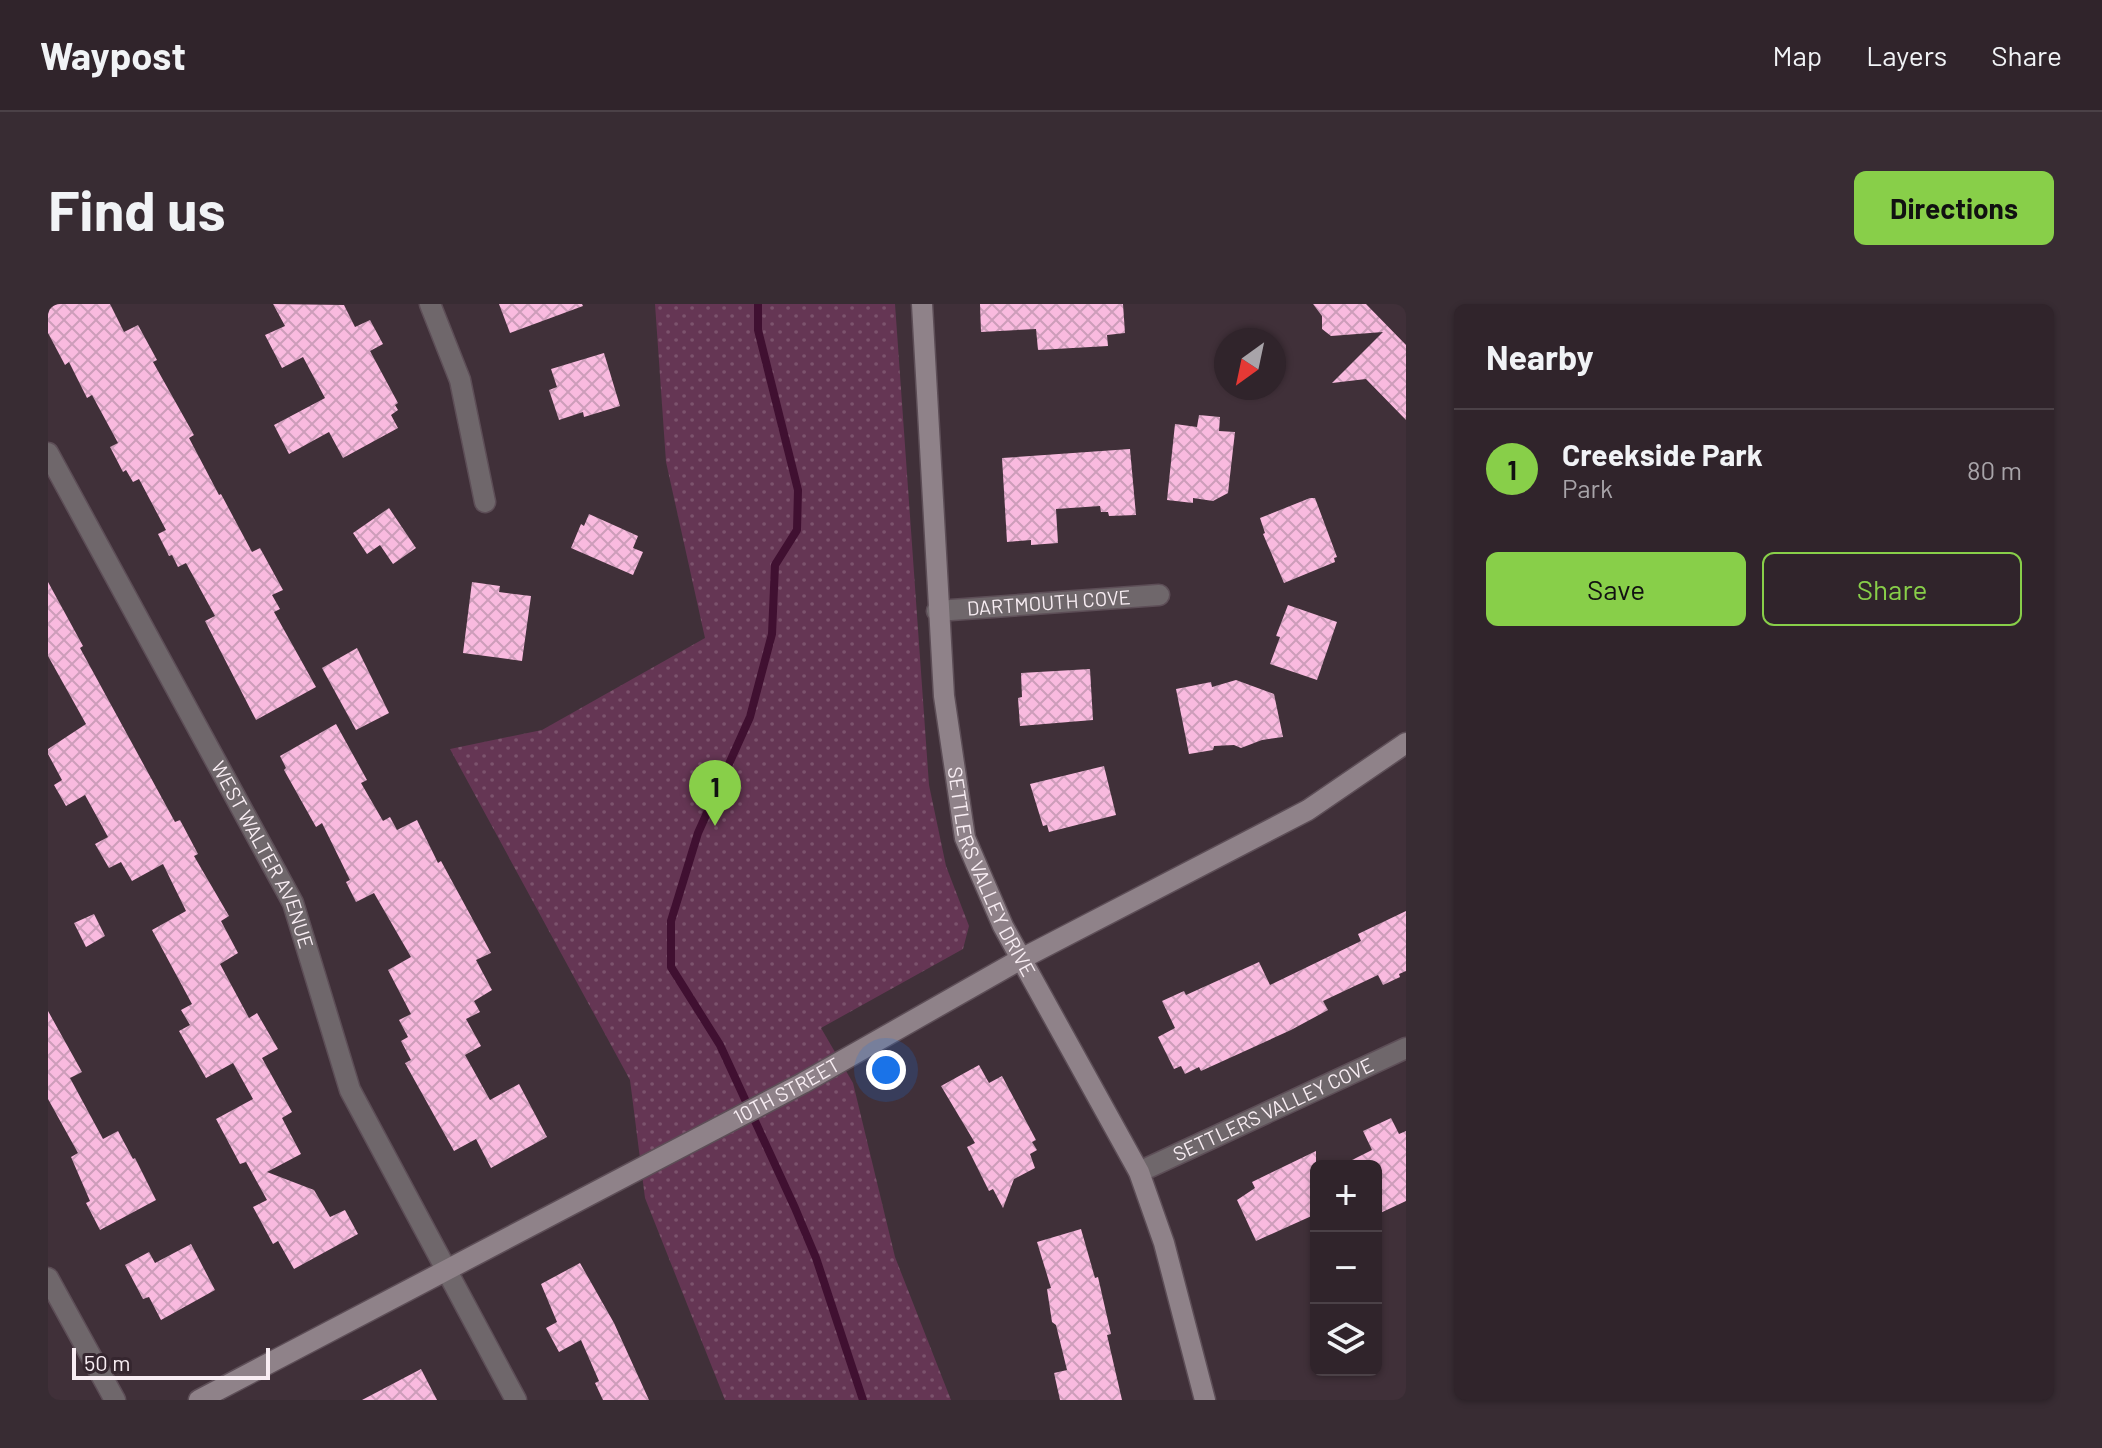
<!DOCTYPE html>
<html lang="en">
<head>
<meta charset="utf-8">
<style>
  :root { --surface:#30242b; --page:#382c33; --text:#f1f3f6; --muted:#a8a4a9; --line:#4b4147; --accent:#88cf49 }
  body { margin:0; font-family:Barlow,sans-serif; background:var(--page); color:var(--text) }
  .controls { position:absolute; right:24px; bottom:24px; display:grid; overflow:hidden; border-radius:12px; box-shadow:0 2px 6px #0004 }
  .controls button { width:72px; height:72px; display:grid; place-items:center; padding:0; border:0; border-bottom:2px solid var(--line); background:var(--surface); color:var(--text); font:40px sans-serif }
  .compass { position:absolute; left:1166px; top:24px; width:72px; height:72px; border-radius:50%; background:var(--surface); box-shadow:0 2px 6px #0004; rotate:213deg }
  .scale { position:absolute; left:24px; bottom:20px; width:198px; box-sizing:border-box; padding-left:8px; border:4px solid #f8edf3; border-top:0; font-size:22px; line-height:28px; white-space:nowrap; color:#f8edf3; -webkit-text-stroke:6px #35262f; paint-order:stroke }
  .you { position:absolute; left:838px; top:766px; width:28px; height:28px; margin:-20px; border:6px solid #fff; border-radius:50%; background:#1a73e8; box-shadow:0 0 0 12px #1a73e833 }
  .badge { display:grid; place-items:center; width:52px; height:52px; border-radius:50%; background:var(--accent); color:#111; font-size:26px; font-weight:700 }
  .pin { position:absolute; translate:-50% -66px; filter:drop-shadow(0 2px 4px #0008) }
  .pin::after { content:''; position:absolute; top:42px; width:28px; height:24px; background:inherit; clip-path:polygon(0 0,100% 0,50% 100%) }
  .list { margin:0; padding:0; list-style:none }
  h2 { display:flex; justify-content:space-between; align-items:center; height:104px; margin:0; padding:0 32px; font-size:34px }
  h2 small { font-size:26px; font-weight:400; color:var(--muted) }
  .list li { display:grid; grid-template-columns:52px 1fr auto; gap:24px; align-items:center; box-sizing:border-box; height:120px; padding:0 32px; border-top:2px solid var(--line) }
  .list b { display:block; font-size:30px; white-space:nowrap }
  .list p { margin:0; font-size:26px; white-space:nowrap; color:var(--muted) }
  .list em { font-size:26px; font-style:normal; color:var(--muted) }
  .actions { display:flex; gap:16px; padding:24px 32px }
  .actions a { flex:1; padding:18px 0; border:2px solid var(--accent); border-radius:12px; text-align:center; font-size:28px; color:var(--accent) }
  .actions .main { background:var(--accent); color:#111 }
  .icon { flex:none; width:44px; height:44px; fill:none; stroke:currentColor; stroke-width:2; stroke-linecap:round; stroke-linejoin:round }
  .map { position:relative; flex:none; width:1358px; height:1096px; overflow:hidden; border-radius:12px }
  header { display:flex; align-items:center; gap:48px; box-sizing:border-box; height:112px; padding:0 40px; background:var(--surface); border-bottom:2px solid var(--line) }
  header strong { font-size:38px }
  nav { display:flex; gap:44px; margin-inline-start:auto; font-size:28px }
  .intro { display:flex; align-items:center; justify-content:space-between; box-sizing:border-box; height:192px; padding:0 48px }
  h1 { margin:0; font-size:56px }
  .button { padding:20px 36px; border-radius:12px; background:var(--accent); color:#111; font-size:28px; font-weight:700 }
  main { display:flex; gap:48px; padding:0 48px }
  aside { flex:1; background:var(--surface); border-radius:12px; box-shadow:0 2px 6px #0004 }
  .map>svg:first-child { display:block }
  .park { fill:url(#park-dots) }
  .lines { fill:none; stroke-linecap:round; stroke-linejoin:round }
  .stream { stroke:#401031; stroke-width:8 }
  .building { fill:url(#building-cross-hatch) }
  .street-casing { stroke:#5d4e57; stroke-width:23 }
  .secondary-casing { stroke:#5d4e57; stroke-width:23 }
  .street { stroke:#6f676b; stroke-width:20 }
  .secondary { stroke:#8f8289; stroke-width:20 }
  .labels { text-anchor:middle; stroke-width:8; stroke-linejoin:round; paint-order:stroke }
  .street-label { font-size:20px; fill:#f8edf3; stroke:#35262f }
</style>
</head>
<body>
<header>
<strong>Waypost</strong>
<nav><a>Map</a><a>Layers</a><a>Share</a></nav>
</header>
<div class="intro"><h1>Find us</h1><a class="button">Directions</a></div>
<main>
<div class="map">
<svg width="1358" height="1096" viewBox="0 0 1358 1096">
  <defs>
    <pattern id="park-dots" width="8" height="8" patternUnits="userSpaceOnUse" patternTransform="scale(2)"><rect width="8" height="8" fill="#653654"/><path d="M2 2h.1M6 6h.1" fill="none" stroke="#7c536d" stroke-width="1.8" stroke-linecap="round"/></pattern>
    <pattern id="building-cross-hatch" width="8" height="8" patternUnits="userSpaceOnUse" patternTransform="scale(2)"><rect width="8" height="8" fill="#f9badf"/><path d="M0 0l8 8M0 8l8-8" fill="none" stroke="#cd9dba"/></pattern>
  </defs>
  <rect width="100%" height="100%" fill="#403039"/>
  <polygon class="park" points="607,0 847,0 881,481 898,562 921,622 915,645 773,724 805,779 847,953 903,1096 677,1096 597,894 582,776 402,445 494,426 657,334 618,158"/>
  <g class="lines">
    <polyline class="stream" points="710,0 710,26 750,186 749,226 727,261 724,330 702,413 650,529 623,617 623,663 672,741 747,904 768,954 815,1096"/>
  </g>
  <g class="building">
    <polygon points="0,0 62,0 76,28 90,21 109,56 105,58 146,131 141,134 171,191 173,190 204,248 212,244 235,286 224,291 232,305 226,308 268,383 208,416 157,317 167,312 138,259 130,263 124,251 121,252 110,230 118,226 91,175 85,178 78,166 75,168 62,143 70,139 44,91 39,94 21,58 17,61 0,29"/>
    <polygon points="225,0 296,1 307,23 322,16 335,40 322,47 350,99 347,101 350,106 343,111 350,124 295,154 281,128 241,150 226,121 277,94 255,53 234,64 217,31 237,22"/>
    <polygon points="451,0 534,0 535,2 462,29"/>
    <polygon points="932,0 1075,0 1077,29 1059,31 1060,42 990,46 988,25 933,28"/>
    <polygon points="1265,0 1318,0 1358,41 1358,116 1318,75 1284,79 1335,28 1283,32 1274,25 1274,12"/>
    <polygon points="556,49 572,102 536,113 535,108 511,116 501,86 509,83 503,65"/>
    <polygon points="1151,111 1172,113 1171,127 1187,128 1180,189 1165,197 1145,194 1145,199 1119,196 1127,120 1149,123"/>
    <polygon points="1082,145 1088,211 1061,212 1060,208 1053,208 1052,202 1008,205 1010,239 983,241 983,236 959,238 954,154"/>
    <polygon points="1262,194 1267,194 1289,253 1286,254 1287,258 1236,279 1215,230 1217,229 1212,214"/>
    <polygon points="341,204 368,244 345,260 332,241 319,250 305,229"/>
    <polygon points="541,210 590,232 585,244 595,248 585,271 523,244 533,220 536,222"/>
    <polygon points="0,278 35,342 32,344 127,518 132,516 150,550 146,552 181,612 173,617 190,649 172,660 201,714 209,709 230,745 214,754 244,808 234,814 253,850 219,868 266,886 282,913 297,906 310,930 246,965 230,937 225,940 205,903 219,896 198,858 192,860 168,815 205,795 185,759 158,774 131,727 142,721 133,706 144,700 104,626 138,607 115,560 84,577 73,558 61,564 47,540 60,533 37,491 18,502 6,481 14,476 0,450 0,445 38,420 0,352"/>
    <polygon points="424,278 452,282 451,288 483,292 474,357 415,349"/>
    <polygon points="1240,301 1289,318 1269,376 1222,360 1232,333 1228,332"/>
    <polygon points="309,344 341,409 308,426 274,364"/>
    <polygon points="1042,365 1045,416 972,422 970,394 974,393 973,369"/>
    <polygon points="1188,376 1226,390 1235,433 1214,436 1193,444 1186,441 1166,442 1165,446 1141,450 1128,385 1163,378 1164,383"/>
    <polygon points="288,420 319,476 313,479 335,517 342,513 349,526 369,516 390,559 393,557 443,649 428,656 444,686 426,697 432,708 418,715 433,742 417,751 442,796 471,780 499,833 443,864 428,835 406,847 357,759 363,756 353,737 360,733 351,716 363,710 340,666 363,653 326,589 308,598 298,578 302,576 274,519 268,523 236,466 238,464 232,452"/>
    <polygon points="1056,462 1068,511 1001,528 999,521 995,522 982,480"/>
    <polygon points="1358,607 1358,667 1351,670 1352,673 1335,681 1330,671 1275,697 1280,706 1243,726 1153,767 1151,763 1137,770 1133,762 1126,765 1110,733 1127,724 1114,697 1136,687 1138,691 1211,658 1222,681 1313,637 1310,630"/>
    <polygon points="46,610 57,632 38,643 26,619"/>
    <polygon points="0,707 34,768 22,774 55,835 70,827 85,855 87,854 108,896 52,926 38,899 42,897 23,853 30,849 0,795"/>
    <polygon points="931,761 941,779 954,772 988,836 984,838 989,846 982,850 987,864 966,875 955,904 945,885 941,887 919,843 927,839 893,782"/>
    <polygon points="1343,814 1351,830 1358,827 1358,897 1328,911 1328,862 1292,862 1324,846 1315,827"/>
    <polygon points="1268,847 1268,910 1208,937 1189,896 1207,884 1204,878"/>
    <polygon points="1033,925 1047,974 1050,973 1063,1030 1059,1031 1074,1096 1012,1096 1006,1069 1019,1066 1008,1021 1004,1018 999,985 1003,984 989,938"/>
    <polygon points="143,940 167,986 113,1016 101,993 95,995 77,961 101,948 107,959"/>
    <polygon points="532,959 566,1019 601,1096 555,1096 547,1079 551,1077 533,1036 511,1048 498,1024 509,1018 493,980"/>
    <polygon points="373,1065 389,1096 314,1096"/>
  </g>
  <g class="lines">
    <g class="street-casing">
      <g id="street">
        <polyline points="382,0 412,76 437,198"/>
        <path id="s1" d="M 0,149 L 245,599 L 302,786 L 468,1096"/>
        <path id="s2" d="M 889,307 L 1111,291"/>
        <path id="s3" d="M 1091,868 L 1358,744"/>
        <polyline points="0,974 67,1096"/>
      </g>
    </g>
    <g class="secondary-casing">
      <g id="secondary">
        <path id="s4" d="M 874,0 L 896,392 L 917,534 L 955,622 L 1091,868 L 1116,939 L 1157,1096"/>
        <path id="s5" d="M 151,1096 L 755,779 L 973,655 L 1260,506 L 1358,439"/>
      </g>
    </g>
    <use href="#street" class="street"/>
    <use href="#secondary" class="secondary"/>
  </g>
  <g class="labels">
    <g class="street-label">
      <text dy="7" stroke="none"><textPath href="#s2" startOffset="112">DARTMOUTH COVE</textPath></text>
      <text dy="7" stroke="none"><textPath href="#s1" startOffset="456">WEST WALTER AVENUE</textPath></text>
      <text dy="7" stroke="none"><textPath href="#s4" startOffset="576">SETTLERS VALLEY DRIVE</textPath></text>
      <text dy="7" stroke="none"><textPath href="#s5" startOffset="664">10TH STREET</textPath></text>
      <text dy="7" stroke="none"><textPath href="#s3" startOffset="148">SETTLERS VALLEY COVE</textPath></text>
    </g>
  </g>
</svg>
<div class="controls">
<button>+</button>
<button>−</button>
<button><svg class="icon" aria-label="layers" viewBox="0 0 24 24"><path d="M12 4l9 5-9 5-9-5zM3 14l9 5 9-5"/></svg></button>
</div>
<svg class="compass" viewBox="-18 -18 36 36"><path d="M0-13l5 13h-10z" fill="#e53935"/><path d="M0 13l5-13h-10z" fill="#a8a4a9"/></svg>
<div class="scale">50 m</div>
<div class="you"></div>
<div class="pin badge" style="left:667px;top:522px">1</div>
</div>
<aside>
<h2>Nearby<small></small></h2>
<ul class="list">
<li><span class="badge">1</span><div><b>Creekside Park</b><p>Park</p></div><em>80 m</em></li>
</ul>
<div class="actions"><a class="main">Save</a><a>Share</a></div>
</aside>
</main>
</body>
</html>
